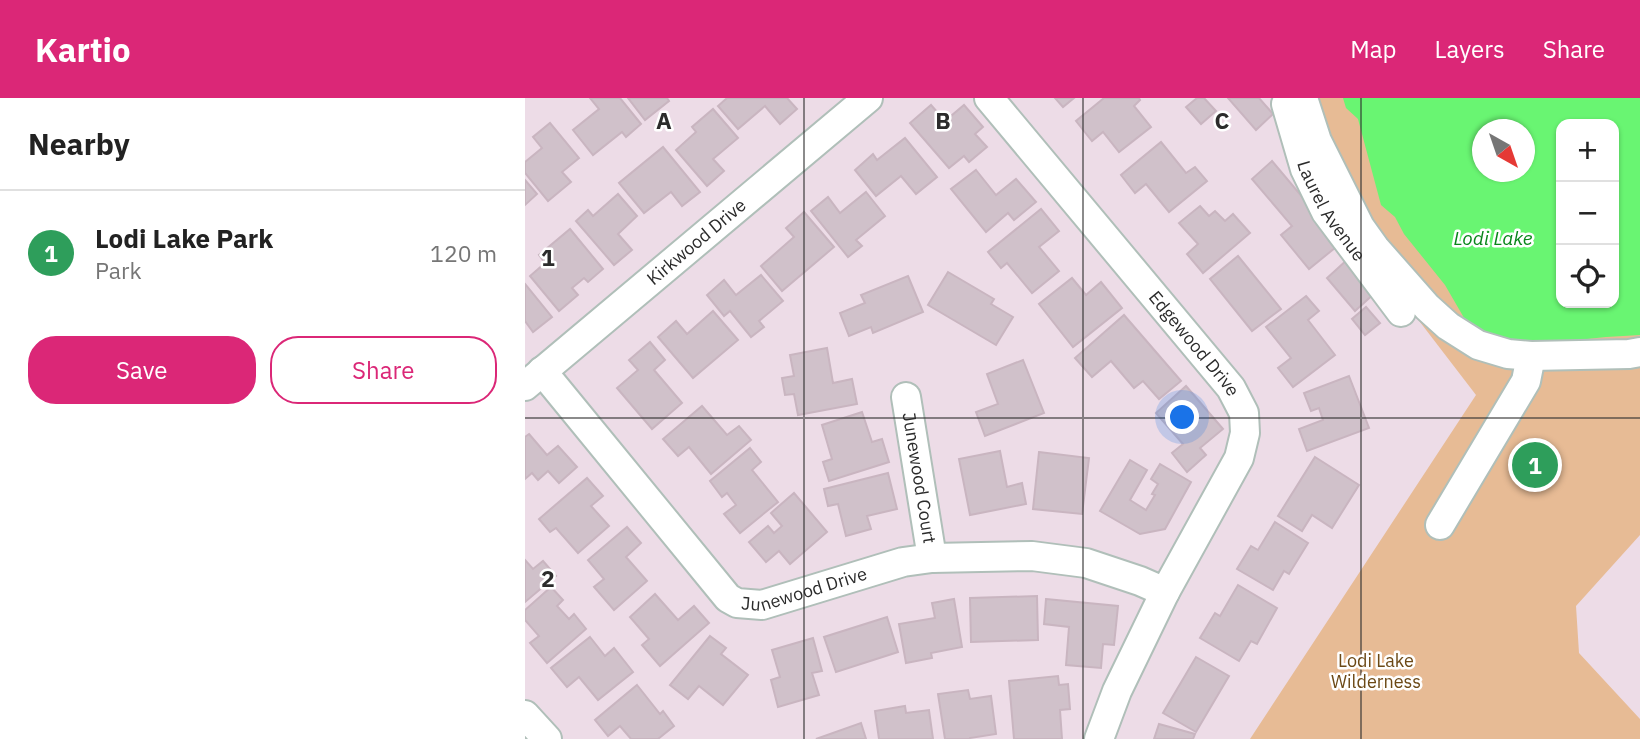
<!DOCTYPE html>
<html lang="en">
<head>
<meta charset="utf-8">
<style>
  :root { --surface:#fff; --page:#f2f2f2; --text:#222; --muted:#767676; --line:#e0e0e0; --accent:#db2777 }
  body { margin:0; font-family:"IBM Plex Sans",sans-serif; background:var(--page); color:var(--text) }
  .controls { position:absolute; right:21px; top:21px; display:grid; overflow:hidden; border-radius:14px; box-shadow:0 2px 5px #0004 }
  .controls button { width:63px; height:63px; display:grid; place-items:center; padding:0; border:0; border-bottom:2px solid var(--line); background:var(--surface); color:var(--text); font:35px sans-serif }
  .compass { position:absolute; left:947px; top:21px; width:63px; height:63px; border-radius:50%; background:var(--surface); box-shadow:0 2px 5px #0004; rotate:140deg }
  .you { position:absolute; left:658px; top:320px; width:24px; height:24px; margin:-18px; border:5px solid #fff; border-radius:50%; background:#1a73e8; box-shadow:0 0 0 10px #1a73e833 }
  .badge { display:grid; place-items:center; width:46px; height:46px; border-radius:50%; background:var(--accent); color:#fff; font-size:23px; font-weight:700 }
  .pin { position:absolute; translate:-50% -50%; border:4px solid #fff; box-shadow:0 2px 7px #0006 }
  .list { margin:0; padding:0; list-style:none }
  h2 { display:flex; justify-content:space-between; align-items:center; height:91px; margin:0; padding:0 28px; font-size:30px }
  h2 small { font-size:23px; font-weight:400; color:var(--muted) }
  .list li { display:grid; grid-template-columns:46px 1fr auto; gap:21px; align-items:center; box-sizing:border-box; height:126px; padding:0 28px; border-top:2px solid var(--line) }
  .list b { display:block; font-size:26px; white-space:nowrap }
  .list p { margin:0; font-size:23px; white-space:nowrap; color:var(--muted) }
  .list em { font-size:23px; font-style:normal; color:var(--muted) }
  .actions { display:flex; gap:14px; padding:21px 28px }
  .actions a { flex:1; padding:16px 0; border:2px solid var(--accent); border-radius:28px; text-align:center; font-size:24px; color:var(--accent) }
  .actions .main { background:var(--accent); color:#fff }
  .icon { flex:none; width:38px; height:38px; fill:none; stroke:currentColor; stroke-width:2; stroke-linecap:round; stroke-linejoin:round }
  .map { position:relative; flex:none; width:1115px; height:641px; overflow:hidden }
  header { display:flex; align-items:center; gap:42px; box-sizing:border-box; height:98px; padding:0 35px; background:var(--accent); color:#fff }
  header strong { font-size:33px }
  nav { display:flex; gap:38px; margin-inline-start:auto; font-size:24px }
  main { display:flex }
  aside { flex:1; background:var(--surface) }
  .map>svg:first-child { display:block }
  .green { fill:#e7bb95; fill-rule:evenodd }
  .water { fill:#69f572; fill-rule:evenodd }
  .building { fill:#d0c1ca; stroke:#c9b5c0; stroke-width:2 }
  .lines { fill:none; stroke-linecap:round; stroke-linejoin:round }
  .minor-casing { stroke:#b0bfb9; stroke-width:32 }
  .minor { stroke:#fff; stroke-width:28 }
  .grid { fill:none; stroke:#2b2b2b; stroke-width:2; stroke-opacity:0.55 }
  .labels { text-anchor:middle; stroke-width:5; stroke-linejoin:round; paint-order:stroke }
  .street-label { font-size:18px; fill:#2b2b2b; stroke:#fff }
  .park-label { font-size:18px; fill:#6c4916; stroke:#fff }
  .water-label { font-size:19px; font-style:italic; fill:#08861a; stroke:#fff }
  .grid-label { font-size:23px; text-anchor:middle; font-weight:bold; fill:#2b2b2b; stroke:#fff; stroke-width:5; stroke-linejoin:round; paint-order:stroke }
</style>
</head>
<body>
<header>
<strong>Kartio</strong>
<nav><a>Map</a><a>Layers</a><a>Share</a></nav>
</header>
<main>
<aside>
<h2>Nearby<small></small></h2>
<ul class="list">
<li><span class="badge" style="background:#2e9e5b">1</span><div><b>Lodi Lake Park</b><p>Park</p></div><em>120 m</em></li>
</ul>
<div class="actions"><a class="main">Save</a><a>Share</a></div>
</aside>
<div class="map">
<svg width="1115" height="641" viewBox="0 0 1115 641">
  <rect width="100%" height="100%" fill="#eddce7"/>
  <path class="green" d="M 768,0 L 1115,0 L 1115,437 L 1051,508 L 1054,555 L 1115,621 L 1115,641 L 725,641 L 951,297 L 842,155 ZM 1036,26 L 1089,26 L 1089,205 L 1036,205 ZM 958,32 L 1000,32 L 1000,74 L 958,74 Z"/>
  <path class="water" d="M 818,0 L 1115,0 L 1115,237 L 1081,239 L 1024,245 L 977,243 L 942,225 L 920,187 L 879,136 L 870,119 L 856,107 L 833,21 L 821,10 ZM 1036,26 L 1089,26 L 1089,205 L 1036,205 ZM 958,32 L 1000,32 L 1000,74 L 958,74 Z"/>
  <g class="building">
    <polygon points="65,0 95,0 116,26 101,39 97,34 68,57 48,32 74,11"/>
    <polygon points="103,0 142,0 144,3 120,22"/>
    <polygon points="202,0 262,0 272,11 255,26 240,8 213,31 193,8"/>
    <polygon points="530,0 549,0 538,9"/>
    <polygon points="579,0 614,0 615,2 609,8 626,29 594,54 578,34 567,43 551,23"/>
    <polygon points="672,0 679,0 691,13 676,26 661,9"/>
    <polygon points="703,0 734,0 748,16 731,32"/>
    <polygon points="406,7 420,23 439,7 458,29 450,36 462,49 444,64 439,58 424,70 385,25"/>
    <polygon points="188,11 213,40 188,61 199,73 182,88 151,52 171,34 167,29"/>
    <polygon points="25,25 54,60 37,74 46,84 23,103 0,75 0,64 17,50 8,39"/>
    <polygon points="380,40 412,79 391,96 376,78 351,98 330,72 348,56 352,62"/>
    <polygon points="636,44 661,75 670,69 682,83 644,114 621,86 610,95 596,77"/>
    <polygon points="138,49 175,94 157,108 146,94 119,115 94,85"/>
    <polygon points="747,63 816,145 784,171 756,137 767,128 727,81"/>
    <polygon points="451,72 471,97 491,81 511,104 489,122 483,115 461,134 426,91"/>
    <polygon points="0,82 12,96 0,107"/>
    <polygon points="341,94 360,118 331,142 337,148 323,159 286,113 303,99 315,115"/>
    <polygon points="93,96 112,118 93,136 107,152 89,167 51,123 63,112 68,118"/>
    <polygon points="675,108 684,118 690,113 700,123 708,116 725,135 678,175 662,156 673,146 654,125"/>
    <polygon points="516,111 534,133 514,149 534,173 507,195 482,165 476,170 463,154"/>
    <polygon points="279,114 309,149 257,193 236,168 269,139 261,130"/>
    <polygon points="45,131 78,171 63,184 59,180 47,190 53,197 34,213 5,178 20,165 14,157"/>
    <polygon points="713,158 756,211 727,233 685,181"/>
    <polygon points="823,161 851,194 830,213 802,180"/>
    <polygon points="423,174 469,201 466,206 488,219 471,247 403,207"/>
    <polygon points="236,177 258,203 234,223 239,229 226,239 205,213 199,218 182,197 199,182 211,197"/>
    <polygon points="383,178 398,214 348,235 346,229 324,238 315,215 340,205 336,197"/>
    <polygon points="547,180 561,197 576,184 597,210 548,249 514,206"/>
    <polygon points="0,186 27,219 8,234 0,223"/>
    <polygon points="781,198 794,213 783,222 810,257 768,289 753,270 766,260 741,229"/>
    <polygon points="841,209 855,225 840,237 827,221"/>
    <polygon points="188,213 213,242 168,280 133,239 151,223 162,236"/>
    <polygon points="599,217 656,283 634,301 618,283 609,290 586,263 567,279 550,260"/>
    <polygon points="125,244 140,262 129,272 157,305 127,331 92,290 113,272 104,262"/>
    <polygon points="302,250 308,285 327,281 332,306 273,317 269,296 260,297 257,280 269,278 265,257"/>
    <polygon points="498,262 519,315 460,338 451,314 473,306 462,276"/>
    <polygon points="824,278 844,330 782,353 774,331 798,322 794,310 786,313 779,295"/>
    <polygon points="661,288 698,331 675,350 681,357 662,374 647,355 658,346 631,315"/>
    <polygon points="177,308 202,337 214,328 226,342 186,376 164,349 153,358 138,341"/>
    <polygon points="337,314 347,344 357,341 364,364 304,383 298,364 307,361 297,327"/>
    <polygon points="4,336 22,357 33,348 52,369 34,385 23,373 13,382 7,375 0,381 0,339"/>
    <polygon points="225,350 236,364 227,372 253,404 215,435 199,416 211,407 202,395 197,399 185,383"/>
    <polygon points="475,353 482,389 497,385 501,406 445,417 434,361"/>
    <polygon points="514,354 564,360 557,416 508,411"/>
    <polygon points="790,359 834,387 807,430 787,417 777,433 753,418"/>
    <polygon points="605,362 622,372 605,402 621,412 630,397 627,396 633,386 626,381 635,366 666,384 640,431 615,436 575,413"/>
    <polygon points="363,375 372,411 342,418 346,431 321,438 313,406 303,408 299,391"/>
    <polygon points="62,380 78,398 66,408 84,428 53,455 31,430 25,434 14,421"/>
    <polygon points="269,395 302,434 265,466 254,453 241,464 224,444 243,428 249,435 257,428 246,415"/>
    <polygon points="750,424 783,445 764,476 759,473 748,492 712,471 726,448 733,452"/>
    <polygon points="102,429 116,445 101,459 122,483 89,512 69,489 79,481 63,462"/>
    <polygon points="0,462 8,471 18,463 31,478 0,504"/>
    <polygon points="713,487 752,510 732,546 726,543 714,563 675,540 690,515 695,518"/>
    <polygon points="26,489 38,502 32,508 44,521 49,516 61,531 22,565 5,545 14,538 0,522 0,512"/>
    <polygon points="130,496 153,522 169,508 184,525 135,568 117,547 124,541 105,519"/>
    <polygon points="512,498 513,542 446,544 445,500"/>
    <polygon points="429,501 437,549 406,555 407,560 381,565 374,526 410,520 407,505"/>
    <polygon points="521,501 593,508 589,547 578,546 576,570 541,567 544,529 519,526"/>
    <polygon points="362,519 373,554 311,574 299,539"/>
    <polygon points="185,538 201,550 196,556 223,577 198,607 174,588 163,601 145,587"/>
    <polygon points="65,539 80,558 89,550 108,574 73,602 54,579 42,589 26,570"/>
    <polygon points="288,540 297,573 287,575 294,597 253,609 246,582 255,579 247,552"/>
    <polygon points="671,559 704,578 671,634 638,615"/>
    <polygon points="533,578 534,587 543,586 545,611 535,612 537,641 489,641 484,583"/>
    <polygon points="112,587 135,616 138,613 149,628 133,641 106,641 95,628 83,638 70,622"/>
    <polygon points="443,592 445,601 466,598 471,636 445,640 445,641 420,641 413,596"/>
    <polygon points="380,608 381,615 404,612 408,641 354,641 350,613"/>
    <polygon points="336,625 341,641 291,641"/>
    <polygon points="634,626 670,636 668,641 629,641"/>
  </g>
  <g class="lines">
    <g class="minor-casing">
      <g id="minor">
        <path id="s1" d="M 464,0 L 706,290 L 719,315 L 720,335 L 714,360 L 640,494 L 592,593 L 574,641"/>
        <polyline points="778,0 792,43 835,129 850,150 902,209 923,228 953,247 983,256 1006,258 1104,256 1115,254"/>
        <path id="s2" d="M 761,6 L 780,71 L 801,114 L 876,214"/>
        <path id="s3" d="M 17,273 L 203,500 L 212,505 L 237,507 L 378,464 L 407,460 L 507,458 L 561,465 L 615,483 L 640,494"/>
        <path id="s4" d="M 0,288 L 343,0"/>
        <path id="s5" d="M 381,299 L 407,460"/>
        <polyline points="915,427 1001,283 1006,258"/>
        <polyline points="0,617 22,641"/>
      </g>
    </g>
    <use href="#minor" class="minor"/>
  </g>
  <path class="grid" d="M 279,0 L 279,641M 558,0 L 558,641M 836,0 L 836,641M 0,320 L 1115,320"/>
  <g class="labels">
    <g class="street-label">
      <text dy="6" stroke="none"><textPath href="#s2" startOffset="117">Laurel Avenue</textPath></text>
      <text dy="6" stroke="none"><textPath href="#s4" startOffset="224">Kirkwood Drive</textPath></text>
      <text dy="6" stroke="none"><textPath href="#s1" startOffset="320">Edgewood Drive</textPath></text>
      <text dy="6" stroke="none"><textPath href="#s5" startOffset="82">Junewood Court</textPath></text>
      <text dy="6" stroke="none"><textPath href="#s3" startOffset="373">Junewood Drive</textPath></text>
    </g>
    <g class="park-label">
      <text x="851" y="569">Lodi Lake<tspan x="851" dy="21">Wilderness</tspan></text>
    </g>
    <g class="water-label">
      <text x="968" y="147">Lodi Lake</text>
    </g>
  </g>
  <g class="grid-label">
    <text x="139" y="31">A</text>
    <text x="418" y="31">B</text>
    <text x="697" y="31">C</text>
    <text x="23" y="168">1</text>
    <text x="23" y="489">2</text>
  </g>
</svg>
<div class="controls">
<button>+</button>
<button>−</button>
<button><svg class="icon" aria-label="locate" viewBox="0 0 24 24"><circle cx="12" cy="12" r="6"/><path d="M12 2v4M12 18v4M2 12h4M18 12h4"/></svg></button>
</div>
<svg class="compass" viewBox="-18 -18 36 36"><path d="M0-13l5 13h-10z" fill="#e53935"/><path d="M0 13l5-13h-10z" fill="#767676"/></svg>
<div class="you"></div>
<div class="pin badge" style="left:1010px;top:367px;background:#2e9e5b">1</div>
</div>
</main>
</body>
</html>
